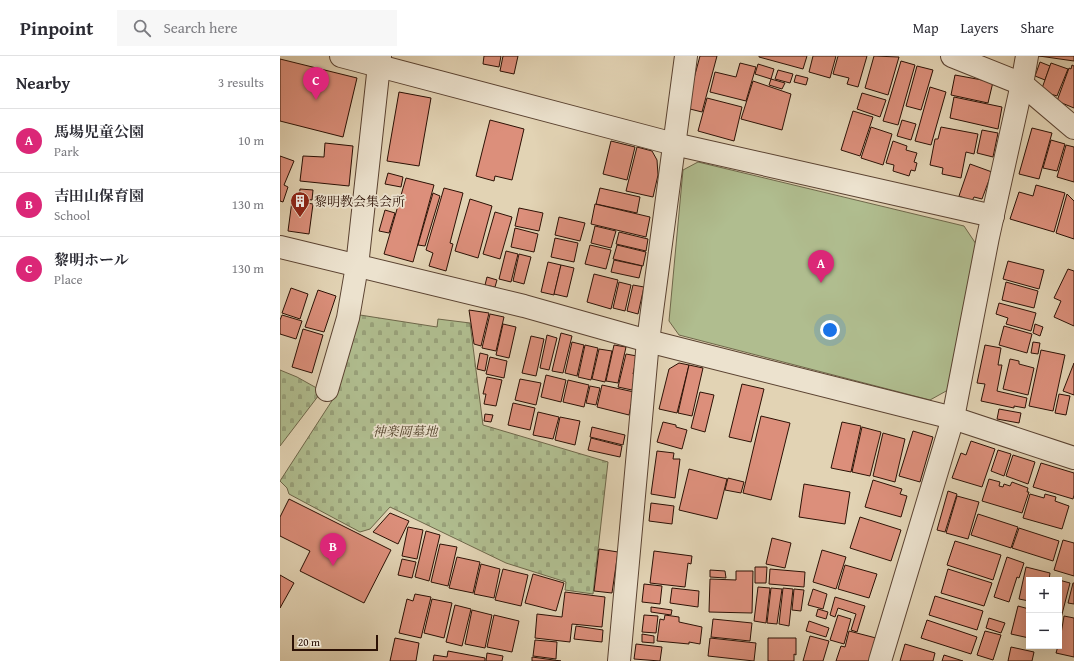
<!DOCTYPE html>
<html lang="en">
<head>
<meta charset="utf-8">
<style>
  :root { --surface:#fff; --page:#f7f7f7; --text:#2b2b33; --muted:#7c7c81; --line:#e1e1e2; --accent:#db2777 }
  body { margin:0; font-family:"Gentium Book Plus","Noto Serif JP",serif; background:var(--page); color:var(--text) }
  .controls { position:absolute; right:12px; bottom:12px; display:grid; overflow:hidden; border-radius:0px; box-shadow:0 4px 16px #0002 }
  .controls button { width:36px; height:36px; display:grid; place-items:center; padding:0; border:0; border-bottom:1px solid var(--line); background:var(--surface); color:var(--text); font:20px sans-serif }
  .scale { position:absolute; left:12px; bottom:10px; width:86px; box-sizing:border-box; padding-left:4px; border:2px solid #2c1105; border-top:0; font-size:11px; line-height:14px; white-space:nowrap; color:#2c1105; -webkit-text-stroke:3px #ece2ce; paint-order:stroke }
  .you { position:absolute; left:550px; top:274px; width:14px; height:14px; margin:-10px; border:3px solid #fff; border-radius:50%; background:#1a73e8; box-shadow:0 0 0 6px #1a73e833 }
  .badge { display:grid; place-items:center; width:26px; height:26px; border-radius:50%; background:var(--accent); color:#fff; font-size:13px; font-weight:700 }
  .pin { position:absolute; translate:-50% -33px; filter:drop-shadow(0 1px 2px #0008) }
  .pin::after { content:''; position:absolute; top:21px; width:14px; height:12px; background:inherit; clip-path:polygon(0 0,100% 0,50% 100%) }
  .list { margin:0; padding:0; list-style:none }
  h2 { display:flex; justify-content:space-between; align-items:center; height:52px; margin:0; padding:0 16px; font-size:17px }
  h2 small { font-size:13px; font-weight:400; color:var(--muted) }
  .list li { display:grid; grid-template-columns:26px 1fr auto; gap:12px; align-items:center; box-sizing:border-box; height:64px; padding:0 16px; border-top:1px solid var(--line) }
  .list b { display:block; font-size:15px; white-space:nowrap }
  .list p { margin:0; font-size:13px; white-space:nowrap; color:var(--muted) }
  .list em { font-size:13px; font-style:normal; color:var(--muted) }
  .icon { flex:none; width:22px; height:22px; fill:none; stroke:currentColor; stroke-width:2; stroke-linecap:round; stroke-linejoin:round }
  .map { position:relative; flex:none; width:794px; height:605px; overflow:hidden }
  header { display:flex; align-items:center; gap:24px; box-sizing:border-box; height:56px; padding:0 20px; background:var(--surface); border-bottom:1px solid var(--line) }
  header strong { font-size:19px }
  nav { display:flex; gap:22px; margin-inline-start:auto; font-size:14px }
  .search { width:280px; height:36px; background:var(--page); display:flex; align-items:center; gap:10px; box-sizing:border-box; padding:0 14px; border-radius:0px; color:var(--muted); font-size:15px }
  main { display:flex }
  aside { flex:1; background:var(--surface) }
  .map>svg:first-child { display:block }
  .cemetery { fill:url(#cemetery-stones); stroke:#6e674a }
  .park { fill:#b0bd8f; stroke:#6e674a }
  .building { fill:#dc8f7b; stroke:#2c1105 }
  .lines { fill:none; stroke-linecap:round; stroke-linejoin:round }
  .minor-casing { stroke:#5a4231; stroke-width:24 }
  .minor { stroke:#ece2ce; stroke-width:22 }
  .labels { text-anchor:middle; stroke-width:3.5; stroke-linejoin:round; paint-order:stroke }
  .poi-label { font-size:13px; fill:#2c1105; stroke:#ece2ce; text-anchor:start }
  .park-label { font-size:13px; font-style:italic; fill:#54452e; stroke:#ece2ce }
</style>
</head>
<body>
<header>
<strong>Pinpoint</strong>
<div class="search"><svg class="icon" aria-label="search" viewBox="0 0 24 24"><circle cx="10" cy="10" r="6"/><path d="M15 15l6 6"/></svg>Search here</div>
<nav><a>Map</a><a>Layers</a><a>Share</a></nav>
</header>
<main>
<aside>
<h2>Nearby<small>3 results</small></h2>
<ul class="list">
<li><span class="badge">A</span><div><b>馬場児童公園</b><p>Park</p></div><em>10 m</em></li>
<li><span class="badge">B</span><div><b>吉田山保育園</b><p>School</p></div><em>130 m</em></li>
<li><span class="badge">C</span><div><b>黎明ホール</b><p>Place</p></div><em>130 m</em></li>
</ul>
</aside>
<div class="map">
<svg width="794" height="605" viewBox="0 0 794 605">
  <defs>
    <pattern id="cemetery-stones" width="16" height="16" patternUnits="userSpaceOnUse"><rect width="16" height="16" fill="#b0bd8f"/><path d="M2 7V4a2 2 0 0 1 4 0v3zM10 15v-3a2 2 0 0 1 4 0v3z" fill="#98a17a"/></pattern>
  </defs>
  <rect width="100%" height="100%" fill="#e2d3b4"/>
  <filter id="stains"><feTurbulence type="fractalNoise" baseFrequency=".005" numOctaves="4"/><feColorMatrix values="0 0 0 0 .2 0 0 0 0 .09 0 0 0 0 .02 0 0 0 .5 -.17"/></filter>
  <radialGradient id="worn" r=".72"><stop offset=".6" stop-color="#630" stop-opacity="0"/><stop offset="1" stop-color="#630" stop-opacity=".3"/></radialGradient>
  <g class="cemetery">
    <polygon points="80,259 157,271 158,263 190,267 203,369 328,406 313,538 285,534 286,526 226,507 110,451 90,473 80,476 9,438 7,432 0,425 55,340"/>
    <polygon points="0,314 17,321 42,335 0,390"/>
  </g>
  <polygon class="park" points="418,106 684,170 696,188 668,334 650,344 399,279 389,265 403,114"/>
  <g class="building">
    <polygon points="204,0 221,0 219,11 203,8"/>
    <polygon points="223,0 238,0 234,18 220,15"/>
    <polygon points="420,0 437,0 422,56 406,52"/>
    <polygon points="479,0 527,0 523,13 479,1"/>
    <polygon points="533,0 556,0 550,22 529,16"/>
    <polygon points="558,0 587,0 578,31 567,28 569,22 553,18"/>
    <polygon points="594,0 619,1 608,39 585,32"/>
    <polygon points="759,0 794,0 794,5"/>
    <polygon points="0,3 77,22 63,81 0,65"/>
    <polygon points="621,5 635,9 618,69 603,65"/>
    <polygon points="760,6 770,10 765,24 755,20"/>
    <polygon points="460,7 476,11 466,45 430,36 435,16 456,21"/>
    <polygon points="771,7 788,13 777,40 761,35"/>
    <polygon points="478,8 494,13 491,23 475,18"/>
    <polygon points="792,9 794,10 794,52 777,45 789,12 791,13"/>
    <polygon points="637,10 653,14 641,54 626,50"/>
    <polygon points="498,14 513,18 510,27 495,23"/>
    <polygon points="516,19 528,22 526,29 514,26"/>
    <polygon points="675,19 713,26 708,47 671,39"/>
    <polygon points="491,23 505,27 502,33 489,29"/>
    <polygon points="473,25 511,38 502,74 461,63"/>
    <polygon points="650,31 666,36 651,89 635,85"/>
    <polygon points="119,36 151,42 139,110 107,105"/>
    <polygon points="582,37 606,44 600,61 577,53"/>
    <polygon points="674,41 722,51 718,73 670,62"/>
    <polygon points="427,42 462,51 454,85 418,75"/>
    <polygon points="573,55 593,61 580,100 561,94"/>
    <polygon points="210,64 244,73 232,124 215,120 214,125 196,120"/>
    <polygon points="622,64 636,68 631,84 617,80"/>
    <polygon points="591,71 612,78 603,109 581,102"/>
    <polygon points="661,71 698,78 694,98 686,96 681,122 662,118 663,112 650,109 655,83 658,83"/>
    <polygon points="752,72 772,77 759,123 739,118"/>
    <polygon points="702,74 718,77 713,101 697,97"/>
    <polygon points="771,84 785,88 777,115 763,112"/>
    <polygon points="331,85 355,91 347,124 323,118"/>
    <polygon points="613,85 627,90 626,94 637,97 634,106 637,107 635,115 631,114 629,120 613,115 614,109 606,107"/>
    <polygon points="45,87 73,90 69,130 20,125 23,100 44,101"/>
    <polygon points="786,89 794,91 794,126 777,121"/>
    <polygon points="357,91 372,95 377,104 378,119 373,141 346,135"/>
    <polygon points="0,100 14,105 4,129 8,131 3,146 0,145"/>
    <polygon points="690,108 712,116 702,143 694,141 692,145 679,140"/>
    <polygon points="108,117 123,121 121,131 105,128"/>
    <polygon points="126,122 154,129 133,206 104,198"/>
    <polygon points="756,129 785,137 774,176 730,163 739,136 753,140"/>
    <polygon points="164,132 183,137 170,187 173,188 166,215 149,210 153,197 146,194"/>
    <polygon points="320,132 360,141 357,157 316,148"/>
    <polygon points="20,133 33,134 32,144 19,142"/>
    <polygon points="153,137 160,140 145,190 138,189"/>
    <polygon points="787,138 794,145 794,183 776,177"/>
    <polygon points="190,143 212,150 198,202 175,195"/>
    <polygon points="12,145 33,148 29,178 8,175"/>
    <polygon points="315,148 370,161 366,181 311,168"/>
    <polygon points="239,152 263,157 259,175 235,170"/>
    <polygon points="105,154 115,157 109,177 99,175"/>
    <polygon points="215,156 232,161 220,203 203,198"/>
    <polygon points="279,161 305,167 300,185 275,179"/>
    <polygon points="315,170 336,175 331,192 311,187"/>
    <polygon points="235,172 258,178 254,196 231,191"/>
    <polygon points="339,176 368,183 366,195 336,188"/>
    <polygon points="275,182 298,187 294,206 271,201"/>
    <polygon points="310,189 331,194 326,213 305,208"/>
    <polygon points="337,189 366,196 363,210 333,203"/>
    <polygon points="226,195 238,198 231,226 219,223"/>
    <polygon points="239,198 251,201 244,228 233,225"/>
    <polygon points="334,204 362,210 359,222 331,216"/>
    <polygon points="728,205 764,214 759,233 723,223"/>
    <polygon points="268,206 281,209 274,239 261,236"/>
    <polygon points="281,209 294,212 287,241 274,238"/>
    <polygon points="788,213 794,215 794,270 774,261 781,245 774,242"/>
    <polygon points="314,218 338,224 331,253 307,246"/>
    <polygon points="207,221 217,224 215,231 205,229"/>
    <polygon points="339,226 351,229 345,255 333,252"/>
    <polygon points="726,226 758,235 754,252 722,244"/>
    <polygon points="353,229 364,231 358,258 347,255"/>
    <polygon points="11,232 28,238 20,263 2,257"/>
    <polygon points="38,234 56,240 44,276 25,271"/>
    <polygon points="719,247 756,257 751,275 726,268 728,262 716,258"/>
    <polygon points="189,254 209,257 201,290 194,288"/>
    <polygon points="210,258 224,261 216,295 202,292"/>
    <polygon points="2,259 22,265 16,283 0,278 0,264"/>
    <polygon points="223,268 236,271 229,302 216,299"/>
    <polygon points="755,268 763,271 760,280 753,277"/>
    <polygon points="724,270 752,278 747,297 719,289"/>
    <polygon points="23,273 43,279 32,317 12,311"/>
    <polygon points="281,277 292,280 283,317 272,315"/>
    <polygon points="267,279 277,282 269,314 260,312"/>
    <polygon points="251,280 264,283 256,320 242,317"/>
    <polygon points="292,286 304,289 297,320 285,317"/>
    <polygon points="753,286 760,287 758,298 751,297"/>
    <polygon points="305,289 318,292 311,324 298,321"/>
    <polygon points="334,289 346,291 338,327 326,325"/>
    <polygon points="705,289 721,292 718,309 722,309 717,335 747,342 745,352 734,350 734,352 701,345 705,328 697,327"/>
    <polygon points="319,293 332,295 325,326 312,323"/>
    <polygon points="761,294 785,299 773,355 749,350"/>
    <polygon points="200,297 208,299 205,315 197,313"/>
    <polygon points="346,298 357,300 353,318 356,318 352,334 338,331"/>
    <polygon points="210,301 227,305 224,322 206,318"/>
    <polygon points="730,303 739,305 739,308 754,312 748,339 723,333"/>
    <polygon points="399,307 409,309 397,357 379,353 389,313"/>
    <polygon points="794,307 794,339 783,335"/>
    <polygon points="409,309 423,312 412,360 398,357"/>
    <polygon points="266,319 286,324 281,346 261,341"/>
    <polygon points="207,321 222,324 216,350 204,348 206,338 203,338"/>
    <polygon points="240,323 261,327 256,349 235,344"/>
    <polygon points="288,324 309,329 304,351 283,346"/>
    <polygon points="462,328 484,333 471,386 449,381"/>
    <polygon points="322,329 354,336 349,359 317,351"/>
    <polygon points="310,330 320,332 316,349 306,347"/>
    <polygon points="420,336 434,339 425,376 411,372"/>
    <polygon points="779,338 790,340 786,359 775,357"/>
    <polygon points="233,347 255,352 250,374 228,369"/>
    <polygon points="719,353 741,357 739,367 717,363"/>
    <polygon points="258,356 279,361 273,383 253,379"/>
    <polygon points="205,358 213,359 211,366 204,365"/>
    <polygon points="481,360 510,367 491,444 463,437"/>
    <polygon points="280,361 300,365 295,389 275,384"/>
    <polygon points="383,366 396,369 396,371 407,374 402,393 377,386"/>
    <polygon points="562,366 581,370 571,416 551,412"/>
    <polygon points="312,371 345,379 343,389 310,381"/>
    <polygon points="582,371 601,376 590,420 572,416"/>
    <polygon points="633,375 653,381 640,426 619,420"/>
    <polygon points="603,377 625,383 615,426 593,420"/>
    <polygon points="311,382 342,390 340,401 308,394"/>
    <polygon points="691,385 715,393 702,431 672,422 681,397 686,399"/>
    <polygon points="718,394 731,398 724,420 711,415"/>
    <polygon points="377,395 394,397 393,403 400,403 395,442 371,438"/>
    <polygon points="733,399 755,406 748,428 726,420"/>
    <polygon points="761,407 794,417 794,439 793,443 753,431"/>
    <polygon points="409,413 447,423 437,463 399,454"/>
    <polygon points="448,422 464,426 461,437 445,434"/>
    <polygon points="709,423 720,426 719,430 723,431 724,428 730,430 732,426 748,432 747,436 749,436 742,457 702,445"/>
    <polygon points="593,424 622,433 620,438 627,440 621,461 585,451"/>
    <polygon points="524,428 570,436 565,468 519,461"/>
    <polygon points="668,435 677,438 665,476 657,474"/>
    <polygon points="750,438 764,442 765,438 776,441 775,445 789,450 782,473 743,462"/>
    <polygon points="677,440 699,446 688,483 666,477"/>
    <polygon points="9,443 111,494 84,547 20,515 30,495 0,480 0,461"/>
    <polygon points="371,447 394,450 392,468 369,465"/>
    <polygon points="110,457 129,465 118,488 93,476"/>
    <polygon points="698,458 738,471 731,492 691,479"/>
    <polygon points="580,461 621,474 611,505 570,492"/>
    <polygon points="128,471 143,474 137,503 122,500"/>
    <polygon points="739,472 779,485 773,505 732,492"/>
    <polygon points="146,475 160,479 149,525 135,521"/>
    <polygon points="492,482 511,487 505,512 486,508"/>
    <polygon points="783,484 794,487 794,520 774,514"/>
    <polygon points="675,485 721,499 713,524 667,509"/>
    <polygon points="160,488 177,491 168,530 151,526"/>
    <polygon points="319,493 338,496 332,537 314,535"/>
    <polygon points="542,494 566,501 556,533 533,526"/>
    <polygon points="374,495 412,500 411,508 408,507 405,531 370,527"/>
    <polygon points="177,501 200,506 193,537 169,532"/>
    <polygon points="727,501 744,507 739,522 737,521 729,546 714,541"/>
    <polygon points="122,503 136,506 132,522 118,519"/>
    <polygon points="201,508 220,513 214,542 194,538"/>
    <polygon points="565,509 597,518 589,542 558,533"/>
    <polygon points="475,511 487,511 486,527 475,527"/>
    <polygon points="746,511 770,517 769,524 749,524 749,545 739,543"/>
    <polygon points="223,513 248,519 241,550 215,544"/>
    <polygon points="490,513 525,516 524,531 489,528"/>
    <polygon points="668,513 712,527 704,550 661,537"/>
    <polygon points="430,514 445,515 446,522 430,521"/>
    <polygon points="456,515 473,515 472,557 429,556 430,523 456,524"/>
    <polygon points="253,518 284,527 276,555 245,547"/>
    <polygon points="0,519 14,527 0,552"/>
    <polygon points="779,524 790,527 780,566 779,566"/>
    <polygon points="793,527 794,527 794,548 788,547"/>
    <polygon points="364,528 382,530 380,548 362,546"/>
    <polygon points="478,531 490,532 486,567 474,565"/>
    <polygon points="392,532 419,535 418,551 390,547"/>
    <polygon points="491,532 502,533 497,568 487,567"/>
    <polygon points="503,532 513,533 509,570 499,568"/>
    <polygon points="514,533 524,534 521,555 512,554"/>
    <polygon points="533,533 547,538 543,553 528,549"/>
    <polygon points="285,536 325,541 322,571 292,568 290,586 255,582 257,558 282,561"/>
    <polygon points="135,538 151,541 141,582 119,577 127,543 133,545"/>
    <polygon points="655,540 703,555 697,574 649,559"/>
    <polygon points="555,541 585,550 577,576 571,574 576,558 558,552 555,561 550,559"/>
    <polygon points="152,543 172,547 164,582 144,577"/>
    <polygon points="175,549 191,553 182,590 166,586"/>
    <polygon points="738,550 749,553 749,582 731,578"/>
    <polygon points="371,551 392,554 391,559 371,556"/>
    <polygon points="538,553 548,556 546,563 536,560"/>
    <polygon points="192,554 212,559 205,592 185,588"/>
    <polygon points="214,559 239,565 232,596 207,591"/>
    <polygon points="364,559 378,560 376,577 362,576"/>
    <polygon points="385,559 399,561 399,566 422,571 420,588 409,586 409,588 377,585 380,563 384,564"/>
    <polygon points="558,559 571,563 564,588 550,584"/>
    <polygon points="784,560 794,562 794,601 776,597 778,590 779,590"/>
    <polygon points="709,562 725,567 721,577 706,572"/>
    <polygon points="433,563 472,567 470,585 431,581"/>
    <polygon points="647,564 697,581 691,598 641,582"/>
    <polygon points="529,565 549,572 546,581 526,575"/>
    <polygon points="296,570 323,574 322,586 294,583"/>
    <polygon points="569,575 596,582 590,605 556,605 561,590 565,591"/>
    <polygon points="705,575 721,579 713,604 697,599"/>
    <polygon points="362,578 374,580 374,587 362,586"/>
    <polygon points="530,580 549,585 543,605 523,605"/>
    <polygon points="115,582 139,587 136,605 110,605"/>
    <polygon points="430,582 476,587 474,605 428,600"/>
    <polygon points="488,582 516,582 516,599 514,598 514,605 488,605"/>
    <polygon points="255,584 277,586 276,603 253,600"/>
    <polygon points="356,588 382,591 380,605 354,603"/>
    <polygon points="625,588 655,597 653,605 620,605"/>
    <polygon points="731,591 754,596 752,605 728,605"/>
    <polygon points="168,595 205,602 205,605 153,605 154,599 167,601"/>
    <polygon points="207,597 223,600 222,605 206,605"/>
    <polygon points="664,599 683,605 662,605"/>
    <polygon points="252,601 281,605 252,605"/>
  </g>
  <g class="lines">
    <g class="minor-casing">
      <g id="minor">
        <polyline points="61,0 394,88 713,160"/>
        <polyline points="672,0 742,28 794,72"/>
        <polyline points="0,191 244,250 368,285 673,362 794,402"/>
        <polyline points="47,334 68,262 77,210 100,0"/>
        <polyline points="339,605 368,285 406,0"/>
        <polyline points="600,605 673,362 708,181 742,28 747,0"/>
      </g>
    </g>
    <use href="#minor" class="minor"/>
  </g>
  <defs>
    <g id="building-pin" transform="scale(1)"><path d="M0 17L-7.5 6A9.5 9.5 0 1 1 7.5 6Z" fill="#8f2418" stroke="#ece2ce"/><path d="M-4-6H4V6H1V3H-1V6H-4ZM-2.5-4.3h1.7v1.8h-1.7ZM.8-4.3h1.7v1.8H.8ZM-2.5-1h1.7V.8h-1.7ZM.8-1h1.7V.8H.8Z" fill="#fff"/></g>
  </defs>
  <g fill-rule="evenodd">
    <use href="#building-pin" x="20" y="145"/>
  </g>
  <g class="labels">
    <g class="poi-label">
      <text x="34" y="150">黎明教会集会所</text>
    </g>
    <g class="park-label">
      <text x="125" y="380">神楽岡墓地</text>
    </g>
  </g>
  <rect width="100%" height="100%" filter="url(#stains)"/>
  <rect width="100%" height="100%" fill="url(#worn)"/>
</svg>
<div class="controls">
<button>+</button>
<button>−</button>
</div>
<div class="scale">20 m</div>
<div class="you"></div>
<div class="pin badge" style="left:541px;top:227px">A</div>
<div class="pin badge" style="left:53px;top:510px">B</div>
<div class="pin badge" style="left:36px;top:44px">C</div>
</div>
</main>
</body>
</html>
